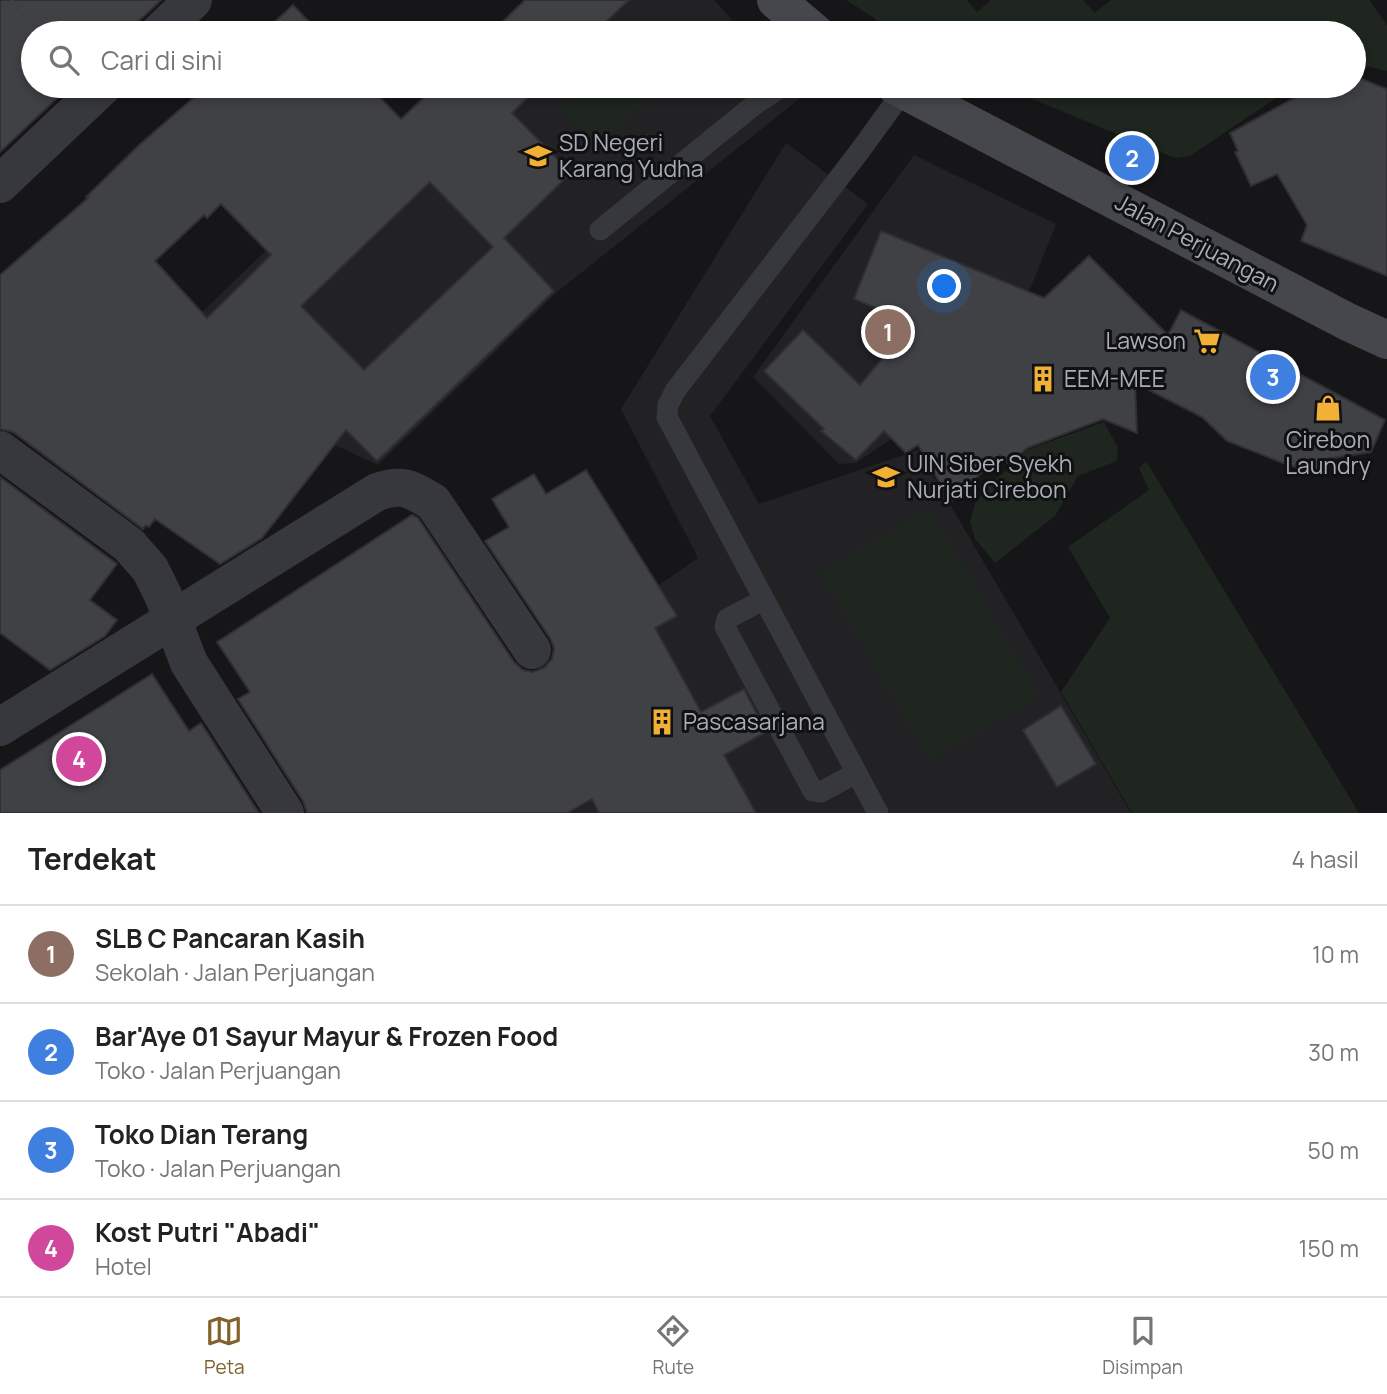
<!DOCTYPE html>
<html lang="id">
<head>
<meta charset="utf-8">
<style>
  :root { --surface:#fff; --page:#f6f6f6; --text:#222; --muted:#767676; --line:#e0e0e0; --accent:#80622a }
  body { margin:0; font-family:Manrope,sans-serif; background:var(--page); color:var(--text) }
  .you { position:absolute; left:945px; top:287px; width:24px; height:24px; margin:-18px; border:5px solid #fff; border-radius:50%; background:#1a73e8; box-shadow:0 0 0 10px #1a73e833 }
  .badge { display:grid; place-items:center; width:46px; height:46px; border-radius:50%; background:var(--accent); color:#fff; font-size:23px; font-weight:700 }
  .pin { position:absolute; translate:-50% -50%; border:4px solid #fff; box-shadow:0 2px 7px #0006 }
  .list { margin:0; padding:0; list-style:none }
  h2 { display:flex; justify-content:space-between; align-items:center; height:91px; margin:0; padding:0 28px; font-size:30px }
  h2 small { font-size:23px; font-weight:400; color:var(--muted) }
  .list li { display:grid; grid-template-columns:46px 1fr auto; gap:21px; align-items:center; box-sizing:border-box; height:98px; padding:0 28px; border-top:2px solid var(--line) }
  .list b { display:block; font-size:26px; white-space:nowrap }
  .list p { margin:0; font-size:23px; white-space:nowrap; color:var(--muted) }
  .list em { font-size:23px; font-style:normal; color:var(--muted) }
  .icon { flex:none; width:38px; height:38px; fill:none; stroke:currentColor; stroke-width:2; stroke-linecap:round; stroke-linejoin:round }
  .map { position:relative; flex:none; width:1387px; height:813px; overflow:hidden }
  .search { position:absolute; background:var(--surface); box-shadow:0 4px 10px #0003; left:21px; right:21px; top:21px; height:77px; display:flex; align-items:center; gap:18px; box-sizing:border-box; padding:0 24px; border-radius:38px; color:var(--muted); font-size:26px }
  .sheet { height:483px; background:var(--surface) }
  nav { display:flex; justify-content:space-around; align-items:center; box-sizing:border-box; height:98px; border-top:2px solid var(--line); background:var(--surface); font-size:19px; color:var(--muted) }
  nav a { display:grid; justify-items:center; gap:4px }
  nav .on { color:var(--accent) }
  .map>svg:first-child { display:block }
  .built { fill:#222225 }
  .green { fill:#1e261f }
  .building { fill:#404145; stroke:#303034; stroke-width:2; fill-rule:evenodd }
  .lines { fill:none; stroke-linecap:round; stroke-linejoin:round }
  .path { stroke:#3d3f44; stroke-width:4.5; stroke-dasharray:3.5 5; stroke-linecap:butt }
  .lane { stroke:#37383d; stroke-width:21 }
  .street { stroke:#37383d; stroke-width:38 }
  .secondary { stroke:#45474d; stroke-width:38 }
  .labels { text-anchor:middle; stroke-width:6; stroke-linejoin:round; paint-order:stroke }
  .poi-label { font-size:23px; fill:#a8adb8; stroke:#111113; text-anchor:start }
  .street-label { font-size:23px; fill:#a8adb8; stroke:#111113 }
</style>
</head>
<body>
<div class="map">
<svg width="1387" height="813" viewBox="0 0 1387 813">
  <rect width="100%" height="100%" fill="#161618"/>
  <g class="built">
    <polygon points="525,0 714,0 744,33 491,33"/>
    <polygon points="436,86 795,86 804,95 557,292 378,465 274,417 162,351"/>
    <polygon points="786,143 868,204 710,416 759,504 918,450 1131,813 330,813 698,558 621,409"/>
    <polygon points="914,155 1056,224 1031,287 891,439 856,463 839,464 753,377"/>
  </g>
  <g class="green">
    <polygon points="846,0 967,0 977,12 991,0 1083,0 1095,13 1111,0 1369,0 1387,25 1387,71 1354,63 1354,33 891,33 873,17"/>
    <polygon points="581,86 658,86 597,147 559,108"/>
    <polygon points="1001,86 1294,86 1190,156 1175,158"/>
    <polygon points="1104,422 1118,448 1117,461 1078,476 1055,516 995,563 975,539 970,521 975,504 991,482 1012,467 1027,450"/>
    <polygon points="1146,461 1359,813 1132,813 1061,692 1110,618 1068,547 1149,490 1139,468"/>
    <polygon points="929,509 1039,696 930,760 820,572"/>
  </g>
  <g class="building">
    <polygon points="0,0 161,0 126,33 33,33 33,86 70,86 0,152"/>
    <polygon points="525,0 629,0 594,33 491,33"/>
    <polygon points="293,5 320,33 263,33"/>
    <polygon points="1354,76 1387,89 1387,276 1301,241 1307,225 1277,174 1251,186 1235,152 1238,151 1230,133 1316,86 1354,86"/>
    <path d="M 207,86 L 369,86 L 401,119 L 436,86 L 540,86 L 512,113 L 571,173 L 504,238 L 554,291 L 377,461 L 346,430 L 262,538 L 220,564 L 155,519 L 149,527 L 146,525 L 143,529 L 13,432 L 0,429 L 0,275 L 88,198 L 86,197 L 138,146 ZM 430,182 L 493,247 L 364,370 L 301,306 ZM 221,204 L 271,255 L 207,318 L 155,261 L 204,215 L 207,218 Z"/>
    <polygon points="881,231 1044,298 1089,256 1168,335 1181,310 1385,420 1371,452 1327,459 1319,473 1288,465 1227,441 1202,417 1135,383 1137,433 1103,419 1027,448 1010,465 1000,455 951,502 918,445 906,453 884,431 856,460 821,431 824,429 764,371 803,330 860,385 912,323 854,299"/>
    <polygon points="586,470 677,616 655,628 701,712 744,689 766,732 724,755 756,813 599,813 592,799 567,813 307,813 303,801 238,699 250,692 217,642 412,515 418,518 514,662 523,670 533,672 544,668 552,659 554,648 550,638 485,541 509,527 492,499 534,474 546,494"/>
    <polygon points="0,477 117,564 90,600 117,620 105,636 50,670 0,633"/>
    <polygon points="152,674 189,731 201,723 259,813 0,813 0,770"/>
    <polygon points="1061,706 1096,764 1057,787 1023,730"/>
  </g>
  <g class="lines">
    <polyline class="path" points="10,0 42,33"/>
    <g class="lane">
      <polyline points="600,230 754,105 783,86"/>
      <polyline points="763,600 727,619 725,627 813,791 821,792 856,773"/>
      <polyline points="878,813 667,417 668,405 675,391 859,152 904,90"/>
    </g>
    <g class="street">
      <polyline points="159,33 193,0"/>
      <polyline points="0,184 103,86"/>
      <polyline points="0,450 129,545 150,569 163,595 189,663 285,813"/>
      <path d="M 0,727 L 377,492 C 404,483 410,489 433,502 L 532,650"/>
    </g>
    <g class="secondary">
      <polyline points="776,0 815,33"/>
      <polyline points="896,86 1348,322 1387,340"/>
    </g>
  </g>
  <defs>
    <g id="school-bare" transform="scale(2.1)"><path d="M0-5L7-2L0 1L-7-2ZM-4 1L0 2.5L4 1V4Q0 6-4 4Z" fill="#f2b134" stroke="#111113" stroke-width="2.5" paint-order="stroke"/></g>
    <g id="supermarket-bare" transform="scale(2.1)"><path d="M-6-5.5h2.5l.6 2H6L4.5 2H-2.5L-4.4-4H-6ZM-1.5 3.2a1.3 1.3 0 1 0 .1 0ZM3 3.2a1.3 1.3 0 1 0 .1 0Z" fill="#f2b134" stroke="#111113" stroke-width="2.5" paint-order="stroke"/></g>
    <g id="building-bare" transform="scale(2.1)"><path d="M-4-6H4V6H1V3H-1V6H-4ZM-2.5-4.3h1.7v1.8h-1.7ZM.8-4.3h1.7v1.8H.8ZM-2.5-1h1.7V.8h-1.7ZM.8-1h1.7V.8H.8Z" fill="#f2b134" stroke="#111113" stroke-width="2.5" paint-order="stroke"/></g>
    <g id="shop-bare" transform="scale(2.1)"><path d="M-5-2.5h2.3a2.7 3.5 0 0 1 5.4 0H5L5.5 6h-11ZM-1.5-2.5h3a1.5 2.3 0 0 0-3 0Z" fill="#f2b134" stroke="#111113" stroke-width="2.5" paint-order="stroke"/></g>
    <g id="university-bare" transform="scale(2.1)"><path d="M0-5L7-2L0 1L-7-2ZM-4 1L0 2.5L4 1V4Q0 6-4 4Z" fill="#f2b134" stroke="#111113" stroke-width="2.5" paint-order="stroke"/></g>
  </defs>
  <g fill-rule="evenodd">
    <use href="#school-bare" x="538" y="156"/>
    <use href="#supermarket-bare" x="1207" y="341"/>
    <use href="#building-bare" x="1043" y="379"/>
    <use href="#shop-bare" x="1328" y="408"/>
    <use href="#university-bare" x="886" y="477"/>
    <use href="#building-bare" x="662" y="722"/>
  </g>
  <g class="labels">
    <g class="poi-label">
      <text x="559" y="151">SD Negeri<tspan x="559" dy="26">Karang Yudha</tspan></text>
      <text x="1186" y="349" text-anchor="end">Lawson</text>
      <text x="1064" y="387">EEM-MEE</text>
      <text x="1328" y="448" text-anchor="middle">Cirebon<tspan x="1328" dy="26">Laundry</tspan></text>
      <text x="907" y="472">UIN Siber Syekh<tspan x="907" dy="26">Nurjati Cirebon</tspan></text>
      <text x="683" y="730">Pascasarjana</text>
    </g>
    <g class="street-label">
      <text transform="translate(1197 243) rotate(28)" y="8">Jalan Perjuangan</text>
    </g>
  </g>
</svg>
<div class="you"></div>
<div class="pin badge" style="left:888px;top:332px;background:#8d6e63">1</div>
<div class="pin badge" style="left:1132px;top:158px;background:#3f7fe0">2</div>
<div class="pin badge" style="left:1273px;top:377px;background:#3f7fe0">3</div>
<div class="pin badge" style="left:79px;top:759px;background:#d1479c">4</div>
<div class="search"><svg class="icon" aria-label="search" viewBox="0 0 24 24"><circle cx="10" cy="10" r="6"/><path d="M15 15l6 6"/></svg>Cari di sini</div>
</div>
<section class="sheet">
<h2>Terdekat<small>4 hasil</small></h2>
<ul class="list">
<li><span class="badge" style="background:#8d6e63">1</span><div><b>SLB C Pancaran Kasih</b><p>Sekolah · Jalan Perjuangan</p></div><em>10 m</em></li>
<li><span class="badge" style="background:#3f7fe0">2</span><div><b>Bar'Aye 01 Sayur Mayur &amp; Frozen Food</b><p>Toko · Jalan Perjuangan</p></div><em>30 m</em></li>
<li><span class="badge" style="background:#3f7fe0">3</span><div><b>Toko Dian Terang</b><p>Toko · Jalan Perjuangan</p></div><em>50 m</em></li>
<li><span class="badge" style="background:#d1479c">4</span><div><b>Kost Putri &quot;Abadi&quot;</b><p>Hotel</p></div><em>150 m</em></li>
</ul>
</section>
<nav>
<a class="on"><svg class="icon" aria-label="map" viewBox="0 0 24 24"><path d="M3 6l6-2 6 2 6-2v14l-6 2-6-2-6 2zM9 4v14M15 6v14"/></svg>Peta</a>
<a><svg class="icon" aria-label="directions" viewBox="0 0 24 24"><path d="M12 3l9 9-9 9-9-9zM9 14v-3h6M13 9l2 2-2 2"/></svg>Rute</a>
<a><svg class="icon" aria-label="saved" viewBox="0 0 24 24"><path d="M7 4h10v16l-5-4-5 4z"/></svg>Disimpan</a>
</nav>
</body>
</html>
